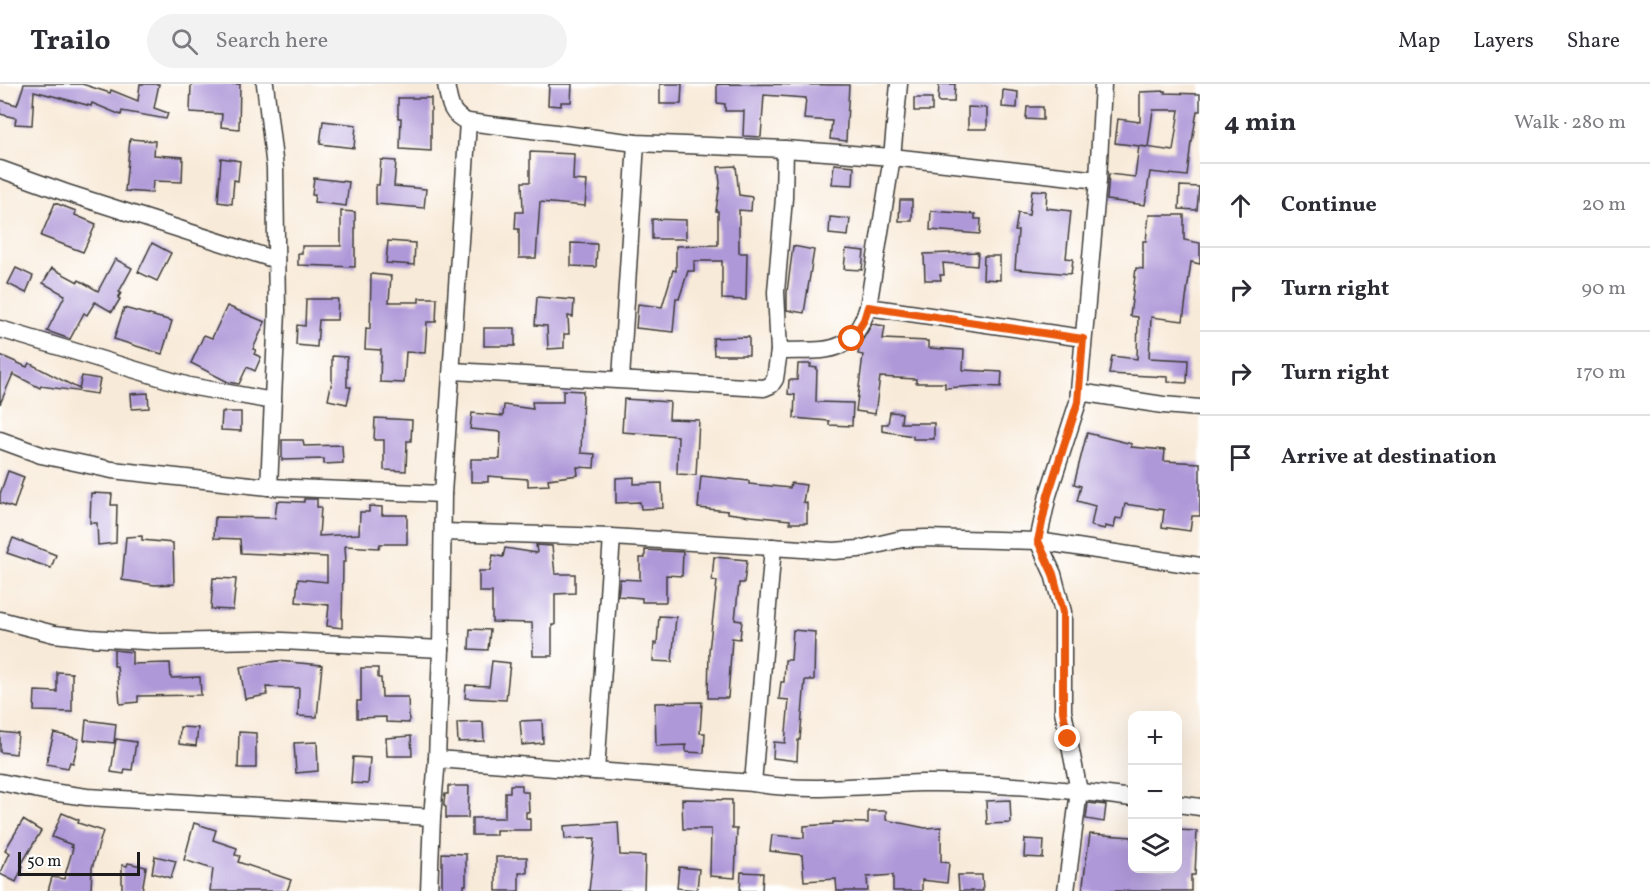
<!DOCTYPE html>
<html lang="en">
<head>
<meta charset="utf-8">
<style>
  :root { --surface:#fff; --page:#f2f2f3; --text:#2b2b33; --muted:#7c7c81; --line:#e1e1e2 }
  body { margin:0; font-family:Vollkorn,serif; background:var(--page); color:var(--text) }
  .controls { position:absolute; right:18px; bottom:18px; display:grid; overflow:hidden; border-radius:12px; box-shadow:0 6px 24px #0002 }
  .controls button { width:54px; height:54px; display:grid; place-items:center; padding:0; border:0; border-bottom:2px solid var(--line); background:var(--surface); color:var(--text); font:30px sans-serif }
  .scale { position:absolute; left:18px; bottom:15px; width:122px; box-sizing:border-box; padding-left:6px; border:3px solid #1c1c1c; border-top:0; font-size:16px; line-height:21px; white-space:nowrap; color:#1c1c1c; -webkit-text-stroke:4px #fff; paint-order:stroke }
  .stop { position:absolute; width:18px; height:18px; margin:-14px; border:4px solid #ea580c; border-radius:50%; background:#fff }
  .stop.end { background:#ea580c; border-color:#fff; box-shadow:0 2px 6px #0008 }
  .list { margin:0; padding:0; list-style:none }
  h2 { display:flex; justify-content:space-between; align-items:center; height:78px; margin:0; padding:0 24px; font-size:26px }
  h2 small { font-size:20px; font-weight:400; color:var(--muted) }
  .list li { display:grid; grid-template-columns:39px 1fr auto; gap:18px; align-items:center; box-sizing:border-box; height:84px; padding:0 24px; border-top:2px solid var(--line) }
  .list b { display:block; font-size:22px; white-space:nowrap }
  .list em { font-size:20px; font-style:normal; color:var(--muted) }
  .icon { flex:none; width:33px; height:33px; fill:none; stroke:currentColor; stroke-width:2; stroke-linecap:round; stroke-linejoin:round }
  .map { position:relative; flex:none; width:1200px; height:807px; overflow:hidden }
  header { display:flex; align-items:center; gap:36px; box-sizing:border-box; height:84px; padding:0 30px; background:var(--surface); border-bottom:2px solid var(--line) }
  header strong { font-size:28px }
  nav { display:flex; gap:33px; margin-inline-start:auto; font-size:21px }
  .search { width:420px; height:54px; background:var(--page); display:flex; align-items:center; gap:15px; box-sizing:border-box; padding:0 21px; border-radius:33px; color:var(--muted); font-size:22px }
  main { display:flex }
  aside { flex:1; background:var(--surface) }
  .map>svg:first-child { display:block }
  .building { fill:#af98d8 }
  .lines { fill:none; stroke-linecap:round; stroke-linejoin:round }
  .minor-casing { stroke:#3d3b38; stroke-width:19 }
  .minor { stroke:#fff; stroke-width:16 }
  .route { stroke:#ea580c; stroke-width:8 }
</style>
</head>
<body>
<header>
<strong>Trailo</strong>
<div class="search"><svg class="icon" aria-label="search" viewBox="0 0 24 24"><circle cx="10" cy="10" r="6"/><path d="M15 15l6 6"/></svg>Search here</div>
<nav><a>Map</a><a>Layers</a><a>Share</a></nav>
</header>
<main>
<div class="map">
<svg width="1200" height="807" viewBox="0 0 1200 807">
  <rect width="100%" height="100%" fill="#fff"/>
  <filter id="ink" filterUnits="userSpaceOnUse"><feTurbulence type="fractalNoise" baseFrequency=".0167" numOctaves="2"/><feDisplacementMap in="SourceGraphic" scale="12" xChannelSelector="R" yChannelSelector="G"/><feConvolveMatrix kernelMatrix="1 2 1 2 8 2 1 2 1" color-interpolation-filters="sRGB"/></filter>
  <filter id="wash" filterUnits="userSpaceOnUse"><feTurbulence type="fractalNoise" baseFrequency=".008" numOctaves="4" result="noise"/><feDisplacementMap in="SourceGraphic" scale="24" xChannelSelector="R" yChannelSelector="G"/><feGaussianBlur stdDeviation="1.35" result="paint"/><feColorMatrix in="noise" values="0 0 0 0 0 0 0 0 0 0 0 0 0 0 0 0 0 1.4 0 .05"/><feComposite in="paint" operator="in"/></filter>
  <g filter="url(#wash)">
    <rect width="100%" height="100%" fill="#f8ead8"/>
    <g id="blocks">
      <g class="building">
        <polygon points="24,0 82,0 110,9 111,6 138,17 140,0 159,0 154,24 168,29 166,35 122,27 121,31 92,19 91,22 34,7 32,41 15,40 16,34 0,30 0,16 17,21"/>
        <polygon points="191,0 240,0 239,45 221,43 222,30 190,28"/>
        <polygon points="549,0 572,0 571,18 561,18 561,22 548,21"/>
        <polygon points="660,0 682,0 681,20 660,20"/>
        <polygon points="717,0 849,1 846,57 830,55 832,37 804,35 806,14 764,11 761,53 743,52 744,27 725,27 725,20 717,19"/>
        <polygon points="939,0 955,0 954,18 938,18"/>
        <polygon points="1003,6 1018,8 1017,24 1002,23"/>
        <polygon points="1165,7 1165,9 1200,10 1200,27 1197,27 1192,58 1191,58 1187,92 1150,88 1145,121 1107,116 1109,90 1135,93 1139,62 1173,67 1179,26 1153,26 1148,63 1115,59 1118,35 1140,38 1140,8"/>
        <polygon points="398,14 431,14 431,67 400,65 401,34 398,34"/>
        <rect x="914" y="14" width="18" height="13"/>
        <polygon points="968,23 987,24 987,45 968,45"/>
        <polygon points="1027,23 1043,23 1043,36 1026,35"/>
        <polygon points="323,37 356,41 354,64 320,60"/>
        <polygon points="130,55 155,57 154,71 183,73 182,98 153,97 152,109 125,107"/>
        <polygon points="530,68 574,70 573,96 587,97 585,122 540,118 536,174 519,174 519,145 515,145 516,128 523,128 522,98 530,98"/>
        <polygon points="221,74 240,77 238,97 234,96 232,120 218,118"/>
        <polygon points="381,76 396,77 394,102 426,105 424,124 376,120 376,101 379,101"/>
        <polygon points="834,80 854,82 853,101 832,100"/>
        <polygon points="736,82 739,111 752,113 751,127 739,126 739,169 747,169 746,216 722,215 722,177 694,177 694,187 688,187 679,215 676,214 673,248 636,244 638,220 662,223 673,186 676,187 676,162 718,161 718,127 716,127 720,99 718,83"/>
        <polygon points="314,94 349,98 346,122 314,118 315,111 312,111"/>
        <polygon points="1180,102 1199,103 1197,126 1179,125"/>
        <polygon points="1032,106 1047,107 1046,124 1071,127 1066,174 1073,175 1071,190 1015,185 1018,147 1015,147 1018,129 1029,131"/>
        <polygon points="900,116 912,116 912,137 899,137"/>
        <polygon points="55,119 76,127 75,131 96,140 83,168 41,152"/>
        <polygon points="341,127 355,128 355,183 298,181 298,169 302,169 302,162 341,162"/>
        <polygon points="931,127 975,130 975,135 981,135 980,150 930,146"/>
        <polygon points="1149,131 1184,131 1184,156 1200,159 1200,180 1191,178 1183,237 1151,233 1149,274 1188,276 1187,299 1168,298 1168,293 1109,290 1112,272 1137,275 1138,233 1130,232 1136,184 1143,185 1143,157 1146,157"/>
        <polygon points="830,133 850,135 848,152 829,150"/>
        <polygon points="652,135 686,136 686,155 652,155"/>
        <polygon points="388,157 415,159 414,181 386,179"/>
        <polygon points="152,159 171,169 157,197 138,188"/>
        <polygon points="571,159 597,160 596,183 571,182"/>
        <polygon points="793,162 814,166 804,229 787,226 787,208"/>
        <polygon points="846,165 864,167 862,186 844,185"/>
        <polygon points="978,168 977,182 943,179 944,191 940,191 941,196 925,196 924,170"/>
        <polygon points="984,172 1000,172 1000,196 983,195"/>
        <polygon points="115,175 132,184 119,208 121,209 118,214 120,215 112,228 95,218 87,231 84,229 70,255 47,247 65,211 43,199 52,184 78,198 79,196 98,207"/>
        <polygon points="16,184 33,192 26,209 8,200"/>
        <polygon points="371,190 391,192 389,218 419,218 419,214 437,214 436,238 427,238 425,269 406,268 404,299 380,298 381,266 365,265 366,244 370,245"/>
        <polygon points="537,213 574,216 573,233 568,232 569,250 564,250 564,264 548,265 547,242 535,241"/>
        <polygon points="306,215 338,215 337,236 319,236 317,263 296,261 297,241 305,242"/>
        <polygon points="227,222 265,238 253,265 256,266 254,270 261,273 255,287 247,283 239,300 228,298 191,279 204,251 212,254"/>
        <polygon points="124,224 172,237 162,270 114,255"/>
        <polygon points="872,240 885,242 883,255 928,257 928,264 964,266 963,286 1002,288 1001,303 977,302 945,304 945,299 916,299 916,295 880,293 875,330 856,327 863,271 858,270 860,260"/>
        <rect x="484" y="244" width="31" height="18"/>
        <polygon points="749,253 749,271 714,271 713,254"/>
        <polygon points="0,271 27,283 29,279 79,305 82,292 100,295 97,310 41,302 40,304 13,290 0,320"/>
        <polygon points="332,272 347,273 347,303 351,303 347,320 328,316 332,297"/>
        <polygon points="798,280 811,280 810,283 817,284 816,318 853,319 852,342 829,341 829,337 794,334 795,311 788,310 789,296 797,296"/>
        <polygon points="563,306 583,307 581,369 595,370 594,384 577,383 578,391 548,395 549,401 528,402 528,395 488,392 488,398 471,398 471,375 500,375 501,348 470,345 472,329 503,332 504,321 533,325 532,318 563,318"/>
        <polygon points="148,309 149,324 132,325 131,310"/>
        <polygon points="624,315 670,318 669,335 699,336 696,391 677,390 678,352 622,348"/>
        <polygon points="222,328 241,328 241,347 221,346"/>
        <polygon points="890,328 902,329 901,339 934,339 934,355 913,355 913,352 882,347 882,340 888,340"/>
        <polygon points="375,334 412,336 411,357 407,357 406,387 384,386 384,356 374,356"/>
        <polygon points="1087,349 1132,360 1131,363 1165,366 1164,377 1200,379 1200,432 1192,432 1190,447 1162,443 1164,426 1125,420 1122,435 1116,434 1114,444 1105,442 1105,445 1091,442 1095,422 1077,417 1081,402 1074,400"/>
        <polygon points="282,356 303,356 304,362 342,361 343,379 324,380 324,375 282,376"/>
        <polygon points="8,387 24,393 14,424 0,419 0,410"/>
        <polygon points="701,392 749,397 749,400 790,404 791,399 806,401 803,418 807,419 807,439 790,439 790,436 750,432 728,429 728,427 698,424"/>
        <polygon points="634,393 634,400 662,399 663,424 641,425 640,418 616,419 616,394"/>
        <polygon points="91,409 112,410 111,421 117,421 116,459 98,461 97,439 90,439"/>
        <polygon points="304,415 317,415 317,423 321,423 319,452 359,450 360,428 369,428 369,422 382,423 382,431 407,431 407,460 380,460 379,464 345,462 346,478 343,478 342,544 327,542 329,521 296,518 298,495 327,498 327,473 241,469 240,455 214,454 215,433 275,434 277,417 304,418"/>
        <polygon points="142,452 142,456 173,459 174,500 155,501 122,496 126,453"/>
        <polygon points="13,454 56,471 51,484 7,469"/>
        <polygon points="536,461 552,462 555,490 575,490 575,509 555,510 555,541 552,541 552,572 533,572 532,539 492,538 492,508 479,508 479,487 490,487 493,471 503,473 505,464 537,469"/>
        <polygon points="645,466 683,468 682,492 666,491 666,518 642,518 642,514 618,512 620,495 640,496 640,474 645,474"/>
        <polygon points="714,473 747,476 744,499 739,499 735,536 742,537 740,555 732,554 728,614 708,614 709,567 717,497 712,496"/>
        <polygon points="213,494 236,495 233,526 211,525"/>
        <polygon points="659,532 676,533 672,578 653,577 654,559 657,560"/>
        <polygon points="470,545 490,546 488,566 469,565"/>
        <polygon points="793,546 815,548 814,596 805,596 800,656 798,656 797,677 773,674 774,658 785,659 789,616 779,615 781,598 784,598 785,576 791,576"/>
        <polygon points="114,566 132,568 132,580 170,579 171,594 200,593 201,611 138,612 138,618 120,620 117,582 114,582"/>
        <polygon points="277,577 322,581 317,633 298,632 299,604 266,603 267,611 245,615 240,583"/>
        <polygon points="492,577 510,579 506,616 465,614 466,601 489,602"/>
        <polygon points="361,584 378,584 378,594 381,594 382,613 408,613 409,639 386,638 386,633 357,634 357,617 361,617"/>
        <polygon points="57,588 72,589 72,628 34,627 35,607 57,608"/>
        <polygon points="702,618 700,649 705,649 704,669 686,668 686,661 656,662 655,619"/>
        <polygon points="86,636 116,640 114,659 84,656"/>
        <polygon points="542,636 543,659 522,661 520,637"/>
        <polygon points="483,638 484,657 458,658 457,639"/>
        <polygon points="180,643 198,644 196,662 179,660"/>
        <polygon points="0,648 18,650 16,670 0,668"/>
        <polygon points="239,648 256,649 256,684 238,684"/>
        <polygon points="54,649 79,655 73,679 70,678 68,684 46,680"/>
        <polygon points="411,652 412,672 387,672 386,654"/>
        <polygon points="116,655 136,658 132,686 125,685 124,690 111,688"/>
        <polygon points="317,658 318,687 296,689 294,659"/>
        <polygon points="353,673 370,674 368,700 351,699"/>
        <polygon points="510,701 522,701 522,708 528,708 529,728 526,728 526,734 530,735 530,746 496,746 496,751 472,751 472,734 505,734 505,708 510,708"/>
        <polygon points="448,702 469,702 468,734 446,734 446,723 444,722 444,719 445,710 448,710"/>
        <polygon points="682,715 732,716 732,745 737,745 735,794 710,792 711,745 683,745"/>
        <polygon points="1010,716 1011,739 987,740 986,717"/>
        <polygon points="1088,719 1106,721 1104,738 1086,735"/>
        <polygon points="868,727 886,727 886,736 925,744 941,743 941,778 949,779 947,799 922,796 922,807 893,807 893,791 867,793 868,807 837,807 836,795 804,797 802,771 770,767 772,751 804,754 804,742 833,740 833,738 868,739"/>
        <polygon points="62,729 79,736 78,739 103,747 92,784 91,807 48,807 52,793 64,795 73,764 71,763 72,761 52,753"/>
        <polygon points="23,736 41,747 21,781 23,782 16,798 0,790 10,769 5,766"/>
        <polygon points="618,738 620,771 645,772 644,807 589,807 595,754 565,755 564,742"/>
        <polygon points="194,739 216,746 213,756 237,764 235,771 240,772 238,778 291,796 287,807 210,807 213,785 184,776"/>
        <polygon points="1178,746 1197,747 1195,791 1191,791 1191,807 1082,807 1090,750 1132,753 1132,784 1178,784"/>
        <polygon points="1025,755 1044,756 1043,774 1024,773"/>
        <polygon points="442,769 466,770 466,801 464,801 464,807 442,807"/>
        <polygon points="155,772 176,777 171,794 152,789"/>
        <polygon points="496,773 527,773 527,789 519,789 519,807 496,807"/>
        <polygon points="128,779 146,783 142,807 122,807 122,781 127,782"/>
        <polygon points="679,783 699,785 697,806 677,804"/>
        <polygon points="741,788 763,789 762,807 740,807"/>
        <polygon points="958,791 982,791 983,807 959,807"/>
      </g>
    </g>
  </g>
  <g filter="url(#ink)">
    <use href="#blocks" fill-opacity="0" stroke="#3d3b38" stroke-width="1.5"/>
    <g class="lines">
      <g class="minor-casing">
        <g id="minor">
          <polyline points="265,0 275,84 277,227 269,403"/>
          <path d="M 446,0 C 449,18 450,31 468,38 L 636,59 L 785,65 L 892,73 L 1098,96"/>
          <polyline points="0,85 64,108 276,176"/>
          <polyline points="868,223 1083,254"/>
          <polyline points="0,245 189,302 273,317"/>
          <path d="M 779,267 C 824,265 851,275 868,223 L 892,73 L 899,0"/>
          <polyline points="452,287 764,304 771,301 775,295 779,267 776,208 784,114 785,65"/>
          <polyline points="621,295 636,59"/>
          <polyline points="1079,308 1163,321 1200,324"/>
          <polyline points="0,356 41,371 112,386 269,403 443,410"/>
          <polyline points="443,448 612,453 834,467 859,465 902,455 926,454 1038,457 1200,482"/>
          <polyline points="0,536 54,550 90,554 161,558 262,556 441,565"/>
          <path d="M 437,675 L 753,699 C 810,709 866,701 922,699 C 993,698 1063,705 1132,714"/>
          <polyline points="596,687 612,453"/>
          <polyline points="0,698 44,707 87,713 432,733"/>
          <polyline points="753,699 773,463"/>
          <polyline points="1178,720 1200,723"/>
          <polyline points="429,807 432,733 437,675 441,565 443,410 468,38"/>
          <polyline points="1066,807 1079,707 1063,627 1063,528 1053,490 1038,457 1048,411 1078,318 1098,96 1103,0"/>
        </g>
      </g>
      <use href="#minor" class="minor"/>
    </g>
  </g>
  <g class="lines" filter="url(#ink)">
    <polyline class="route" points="852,255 864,236 868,223 1083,255 1078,318 1048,411 1038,457 1053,490 1063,528 1063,627 1068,655"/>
  </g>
</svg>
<div class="controls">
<button>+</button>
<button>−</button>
<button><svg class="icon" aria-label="layers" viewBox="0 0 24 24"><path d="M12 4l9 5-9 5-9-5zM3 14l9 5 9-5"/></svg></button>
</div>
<div class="scale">50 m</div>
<div class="stop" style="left:852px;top:255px"></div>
<div class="stop end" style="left:1068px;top:655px"></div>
</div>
<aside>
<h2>4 min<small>Walk · 280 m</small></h2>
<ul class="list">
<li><svg class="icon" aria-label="ahead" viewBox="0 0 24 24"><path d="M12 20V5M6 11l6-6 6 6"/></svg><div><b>Continue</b></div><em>20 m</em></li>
<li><svg class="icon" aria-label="right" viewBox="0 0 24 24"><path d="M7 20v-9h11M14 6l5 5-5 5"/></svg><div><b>Turn right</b></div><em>90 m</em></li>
<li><svg class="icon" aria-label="right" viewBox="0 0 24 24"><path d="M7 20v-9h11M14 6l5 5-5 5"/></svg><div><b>Turn right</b></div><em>170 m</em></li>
<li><svg class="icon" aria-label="arrive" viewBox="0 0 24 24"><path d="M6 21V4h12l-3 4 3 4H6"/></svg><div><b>Arrive at destination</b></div></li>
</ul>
</aside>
</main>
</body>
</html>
